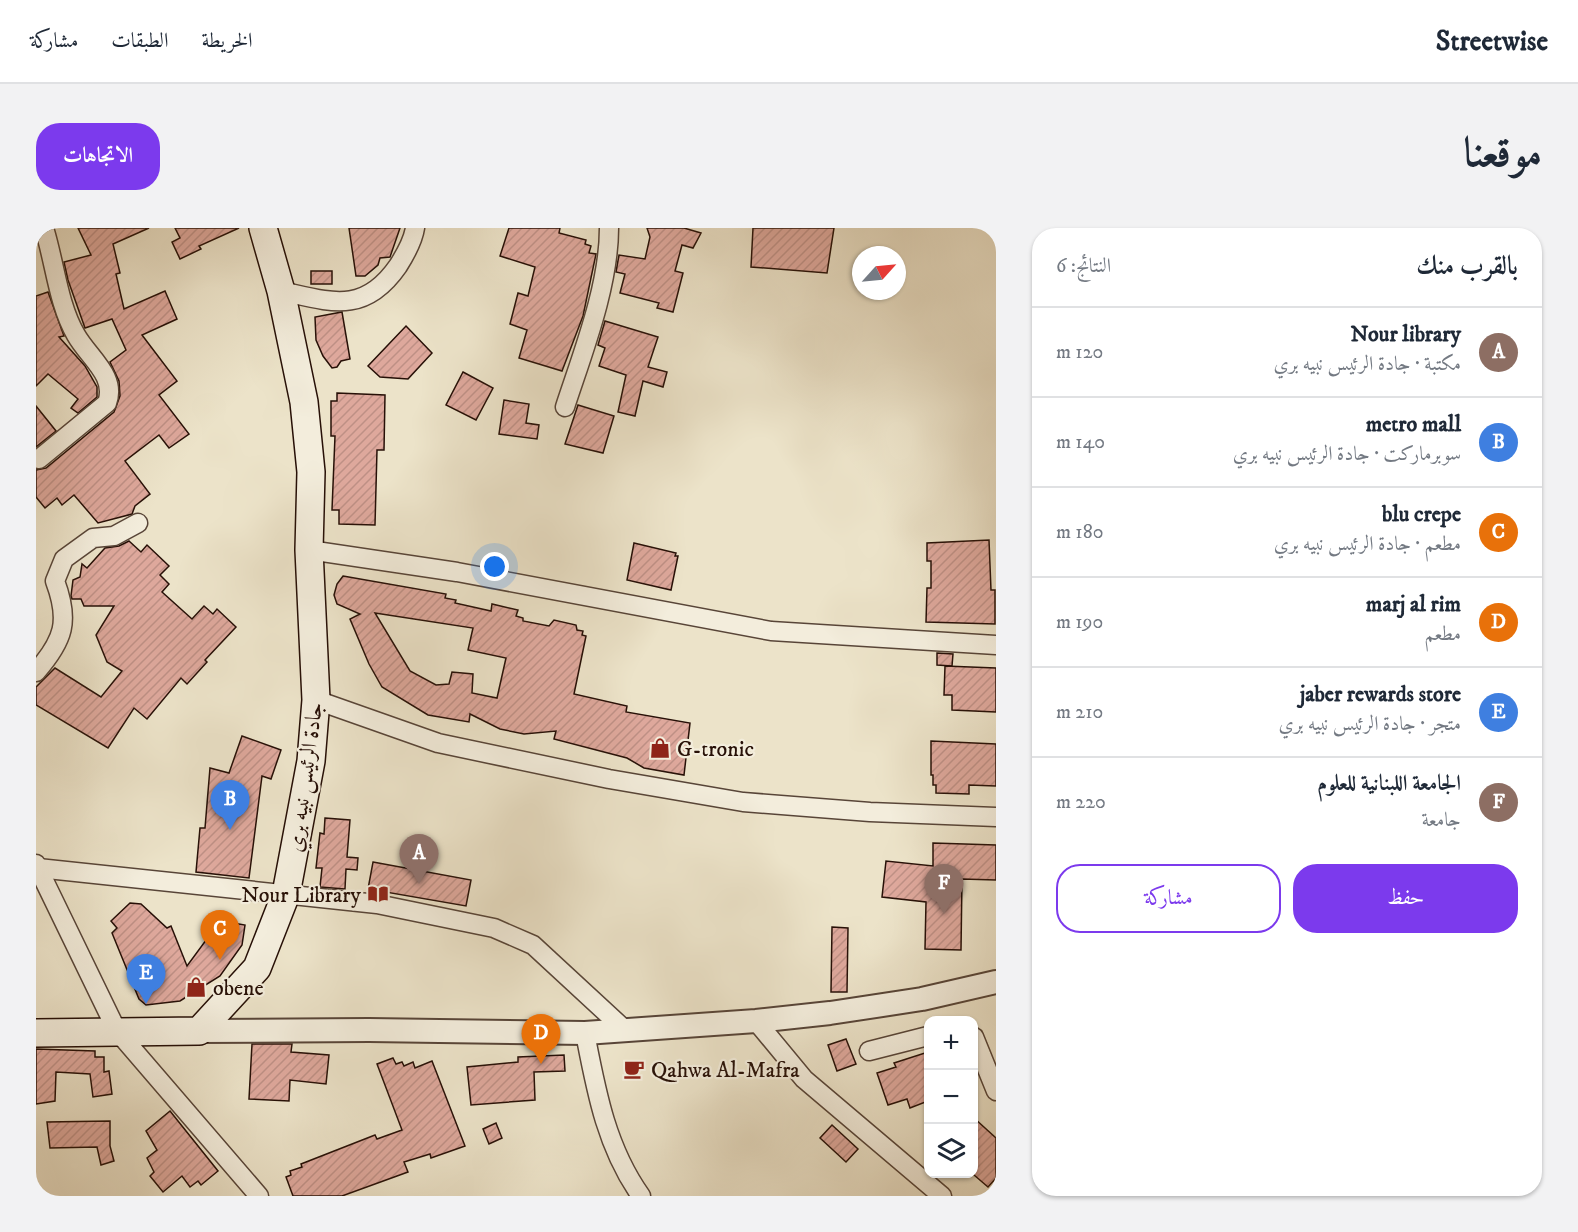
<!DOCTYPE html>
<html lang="ar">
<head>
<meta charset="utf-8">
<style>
  :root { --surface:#fff; --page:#f2f2f3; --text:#1f2937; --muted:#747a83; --line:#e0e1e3; --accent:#7c3aed }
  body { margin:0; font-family:"IM FELL DW Pica",Amiri,serif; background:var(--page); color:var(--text); direction:rtl }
  .controls { position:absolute; right:18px; bottom:18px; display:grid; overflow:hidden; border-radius:12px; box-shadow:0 2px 4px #0004 }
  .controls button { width:54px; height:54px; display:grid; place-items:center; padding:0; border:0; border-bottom:2px solid var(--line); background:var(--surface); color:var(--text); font:30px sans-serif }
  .compass { position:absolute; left:816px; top:18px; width:54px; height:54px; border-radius:50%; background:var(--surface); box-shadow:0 2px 4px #0004; rotate:63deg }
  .you { position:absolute; left:459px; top:339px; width:21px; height:21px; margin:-15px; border:4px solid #fff; border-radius:50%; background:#1a73e8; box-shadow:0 0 0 9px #1a73e833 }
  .badge { display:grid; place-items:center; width:39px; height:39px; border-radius:50%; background:var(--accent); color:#fff; font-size:20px; font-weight:700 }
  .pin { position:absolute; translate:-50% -50px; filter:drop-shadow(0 2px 3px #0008) }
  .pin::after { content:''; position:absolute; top:32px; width:21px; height:18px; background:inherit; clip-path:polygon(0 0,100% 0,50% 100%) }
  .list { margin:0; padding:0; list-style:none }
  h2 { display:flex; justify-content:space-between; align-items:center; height:78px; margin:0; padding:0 24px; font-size:26px }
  h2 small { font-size:20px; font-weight:400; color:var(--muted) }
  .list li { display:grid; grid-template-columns:39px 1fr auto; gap:18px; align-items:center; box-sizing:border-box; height:90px; padding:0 24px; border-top:2px solid var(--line) }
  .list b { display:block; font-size:22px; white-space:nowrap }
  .list p { margin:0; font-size:20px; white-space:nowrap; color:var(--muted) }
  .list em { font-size:20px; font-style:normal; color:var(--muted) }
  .actions { display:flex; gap:12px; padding:18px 24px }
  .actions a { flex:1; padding:14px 0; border:2px solid var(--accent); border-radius:24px; text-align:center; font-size:21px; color:var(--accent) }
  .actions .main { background:var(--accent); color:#fff }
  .icon { flex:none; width:33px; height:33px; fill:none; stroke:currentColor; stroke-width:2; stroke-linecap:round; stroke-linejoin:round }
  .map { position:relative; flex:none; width:960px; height:968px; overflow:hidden; direction:ltr; border-radius:24px }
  header { display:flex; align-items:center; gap:36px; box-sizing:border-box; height:84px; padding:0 30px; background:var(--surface); border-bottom:2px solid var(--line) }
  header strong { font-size:28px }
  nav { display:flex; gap:33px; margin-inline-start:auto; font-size:21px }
  .intro { display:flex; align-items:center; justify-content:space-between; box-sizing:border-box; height:144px; padding:0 36px }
  h1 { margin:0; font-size:42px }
  .button { padding:15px 27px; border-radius:24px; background:var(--accent); color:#fff; font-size:21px; font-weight:700 }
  main { display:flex; gap:36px; padding:0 36px }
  aside { flex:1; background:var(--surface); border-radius:24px; box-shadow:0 2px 4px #0004 }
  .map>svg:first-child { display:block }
  .building { fill:url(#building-hatch); stroke:#271007; stroke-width:1.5; fill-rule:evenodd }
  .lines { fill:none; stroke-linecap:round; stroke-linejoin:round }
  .minor-casing { stroke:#584538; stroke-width:21 }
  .tertiary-casing { stroke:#584538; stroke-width:26 }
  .secondary-casing { stroke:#271007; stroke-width:30 }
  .minor { stroke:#f3eddc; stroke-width:18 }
  .tertiary { stroke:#f3eddc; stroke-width:22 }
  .secondary { stroke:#f3eddc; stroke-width:27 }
  .labels { text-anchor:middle; stroke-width:4.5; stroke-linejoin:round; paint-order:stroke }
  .poi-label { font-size:22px; fill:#271007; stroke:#f3eddc; text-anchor:start }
  .street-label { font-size:22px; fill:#271007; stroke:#f3eddc }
</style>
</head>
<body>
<header>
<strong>Streetwise</strong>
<nav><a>الخريطة</a><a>الطبقات</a><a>مشاركة</a></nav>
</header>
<div class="intro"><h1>موقعنا</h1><a class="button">الاتجاهات</a></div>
<main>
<aside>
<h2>بالقرب منك<small>النتائج: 6</small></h2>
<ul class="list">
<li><span class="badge" style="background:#8d6e63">A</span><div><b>Nour library</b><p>مكتبة · جادة الرئيس نبيه بري</p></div><em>120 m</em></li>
<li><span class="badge" style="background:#3f7fe0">B</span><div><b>metro mall</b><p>سوبرماركت · جادة الرئيس نبيه بري</p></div><em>140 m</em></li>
<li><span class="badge" style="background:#e8710a">C</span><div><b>blu crepe</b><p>مطعم · جادة الرئيس نبيه بري</p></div><em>180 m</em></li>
<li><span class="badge" style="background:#e8710a">D</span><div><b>marj al rim</b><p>مطعم</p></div><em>190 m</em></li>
<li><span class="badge" style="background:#3f7fe0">E</span><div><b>jaber rewards store</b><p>متجر · جادة الرئيس نبيه بري</p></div><em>210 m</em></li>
<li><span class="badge" style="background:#8d6e63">F</span><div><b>الجامعة اللبنانية للعلوم</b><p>جامعة</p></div><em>220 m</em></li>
</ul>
<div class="actions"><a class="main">حفظ</a><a>مشاركة</a></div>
</aside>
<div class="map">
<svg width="960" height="968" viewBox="0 0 960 968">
  <defs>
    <pattern id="building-hatch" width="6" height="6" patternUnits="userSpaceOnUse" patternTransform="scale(1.5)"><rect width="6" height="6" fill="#dea89c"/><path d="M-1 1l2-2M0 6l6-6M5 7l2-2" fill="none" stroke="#be9085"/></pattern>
  </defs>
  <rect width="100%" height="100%" fill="#ece3c9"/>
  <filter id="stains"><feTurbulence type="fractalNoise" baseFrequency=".00333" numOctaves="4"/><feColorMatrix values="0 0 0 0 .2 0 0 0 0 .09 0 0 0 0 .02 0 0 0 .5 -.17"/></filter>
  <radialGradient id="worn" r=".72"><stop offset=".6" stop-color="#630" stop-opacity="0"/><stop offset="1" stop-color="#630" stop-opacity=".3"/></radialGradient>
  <g class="building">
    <polygon points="42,0 113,0 77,16 84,45 80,46 88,81 129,63 141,91 106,107 141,153 123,167 153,206 133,220 123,207 89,233 114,266 99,278 96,286 62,295 38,267 26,277 21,270 9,280 0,269 0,242 10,240 78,184 84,168 83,153 74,134 90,122 76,91 49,100 32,52 28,34 55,27"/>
    <polygon points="139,0 203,0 163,18 165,21 144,31 136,14 144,10"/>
    <polygon points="313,0 364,0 354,29 344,30 342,37 329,48 320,48"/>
    <polygon points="473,0 524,0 523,5 550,12 549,16 555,18 553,25 560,26 547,88 526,143 483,130 491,102 474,96 482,65 492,68 499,39 464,28"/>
    <polygon points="611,0 648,0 665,5 657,20 646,17 639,43 647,45 637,84 621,80 623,75 584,65 589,46 580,44 583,27 609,31 614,9"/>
    <polygon points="717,0 798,0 791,45 715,39"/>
    <rect x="275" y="43" width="21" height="13"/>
    <polygon points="12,64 28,108 23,109 49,138 61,159 61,169 42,185 35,180 42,171 12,146 0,158 0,68"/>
    <polygon points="306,84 314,131 305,133 301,139 296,140 287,128 280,112 279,89"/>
    <polygon points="569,93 622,109 612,139 631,144 627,159 607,153 599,188 582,184 590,147 563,138 569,120 562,117"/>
    <polygon points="370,98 396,125 372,151 344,149 332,138"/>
    <polygon points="427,144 457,160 440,192 410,177"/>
    <polygon points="301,165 349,167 348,222 341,222 339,297 303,296 303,282 296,282 299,208 295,208 295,173 301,173"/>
    <polygon points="468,172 493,176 490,195 503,197 501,211 463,206"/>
    <polygon points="542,177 578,188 567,225 529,216"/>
    <polygon points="0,178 20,203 0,219"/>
    <polygon points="953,312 955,362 959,362 959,396 890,394 891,360 895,360 895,333 891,333 891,315"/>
    <polygon points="93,313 105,324 111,317 133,338 124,347 133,356 126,364 156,391 168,378 177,386 181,381 200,399 169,432 171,434 151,456 145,450 111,491 98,480 72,520 0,477 0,459 19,440 65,469 86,443 71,434 60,407 78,378 48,378 45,371 36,371 35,368 37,352 44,349 46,336 51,340 69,320 83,318"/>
    <polygon points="598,315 640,325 639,328 642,328 635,362 591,352"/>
    <path d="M 307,348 L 410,366 L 409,370 L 420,372 L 419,375 L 455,383 L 456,376 L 482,382 L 480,388 L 487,390 L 487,393 L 513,398 L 518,392 L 540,397 L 541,402 L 547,403 L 546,407 L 550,408 L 538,466 L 591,478 L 590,484 L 654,495 L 648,547 L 608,540 L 591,530 L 518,511 L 520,503 L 488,506 L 464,501 L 434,486 L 433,494 L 392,487 L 346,459 L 333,436 L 314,391 L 324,386 L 301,376 L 298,367 L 301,356 ZM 339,385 L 437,400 L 432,422 L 470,430 L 461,470 L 436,465 L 437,446 L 416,444 L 413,456 L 400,457 L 374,443 Z"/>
    <polygon points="901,425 917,426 916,438 901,437"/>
    <polygon points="909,438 960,440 960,484 916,482 916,467 908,467"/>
    <polygon points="206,508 245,522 235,551 226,548 213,650 160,644 164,600 169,600 174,540 193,545"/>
    <polygon points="895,513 960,516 960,558 933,557 933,566 900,565 900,557 897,557 897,547 895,547"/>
    <polygon points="289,590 314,592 311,629 322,630 321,642 310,641 309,661 284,659 286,640 280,640 284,605 288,606"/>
    <polygon points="897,615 960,617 960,652 926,651 925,722 889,721 890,674 846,669 850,633 897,638"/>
    <polygon points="337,634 435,652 430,678 332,661"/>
    <polygon points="94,675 105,676 131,700 135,698 151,738 176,704 182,708 192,694 209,697 206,717 184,748 144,773 110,777 103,771 76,705 81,700 75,693"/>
    <polygon points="796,699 812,700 811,764 795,764"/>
    <polygon points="810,811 820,836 801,843 792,817"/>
    <polygon points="216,816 256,816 255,824 293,827 290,856 254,852 253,873 213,871"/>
    <polygon points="0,821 59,823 59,829 68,829 68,844 73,843 76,866 57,869 54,846 20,844 19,873 0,876"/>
    <polygon points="892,824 892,873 874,880 871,871 852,877 841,845 860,839 858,835"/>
    <polygon points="528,827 529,843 498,844 499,872 435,877 431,839 482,834 482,829"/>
    <polygon points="357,830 360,836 366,834 368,838 377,834 379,840 396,833 429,918 395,930 394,926 368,934 372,944 306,968 257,968 250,949 255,947 254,943 266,939 265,936 339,907 341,911 366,902 341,836"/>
    <polygon points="134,883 182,943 165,957 162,953 154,959 146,948 127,964 114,948 118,944 111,930 121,922 110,903"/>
    <polygon points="938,890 960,910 960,950 952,959 938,947"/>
    <polygon points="74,893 74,918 78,933 65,937 61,919 14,920 11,894"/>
    <polygon points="460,895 466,910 453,916 447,901"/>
    <polygon points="796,897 822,921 810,934 784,910"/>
  </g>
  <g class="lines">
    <g class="minor-casing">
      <g id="minor">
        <path d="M 245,63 C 295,74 328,87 362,38 C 369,27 377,13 379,0"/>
        <path d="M 529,179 C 547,124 573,58 573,0"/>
        <path d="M 3,231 L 71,175 C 81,148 53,130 40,107 C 22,76 19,35 8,0"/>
        <polyline points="273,322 421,344 735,403 960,417"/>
        <path d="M 0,444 C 28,412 34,393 19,353 L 28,331 L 57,310 L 78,308 L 102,295"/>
        <polyline points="280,472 402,515 573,551 707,574 834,584 960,589"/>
        <polyline points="0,636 81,803 223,968"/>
        <polyline points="2,640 341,676 458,700 497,717 589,802"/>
        <polyline points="720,793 768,851 906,968"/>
        <path d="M 549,805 C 560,862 570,919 605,968"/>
        <polyline points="938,809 960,863"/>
        <polyline points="833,823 892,808"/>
      </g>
    </g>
    <g class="tertiary-casing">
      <polyline id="tertiary" points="163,803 333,802 549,805 720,793 794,785 886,771 960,754"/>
    </g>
    <g class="secondary-casing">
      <polyline id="secondary" points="0,805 163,803 221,740 250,666 275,533 280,472 273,322 275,244 268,174 245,63 227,0"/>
    </g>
    <use href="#minor" class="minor"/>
    <use href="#tertiary" class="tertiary"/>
    <use href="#secondary" class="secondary"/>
  </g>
  <defs>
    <g id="shop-bare" transform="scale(1.62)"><path d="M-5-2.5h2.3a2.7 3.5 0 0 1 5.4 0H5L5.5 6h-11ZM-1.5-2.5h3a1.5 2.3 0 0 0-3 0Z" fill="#8f2418" stroke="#f3eddc" stroke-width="2.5" paint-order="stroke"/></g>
    <g id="library-bare" transform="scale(1.62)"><path d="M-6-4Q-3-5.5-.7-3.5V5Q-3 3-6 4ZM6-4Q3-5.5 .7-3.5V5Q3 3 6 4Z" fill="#8f2418" stroke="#f3eddc" stroke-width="2.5" paint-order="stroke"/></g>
    <g id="cafe-bare" transform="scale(1.62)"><path d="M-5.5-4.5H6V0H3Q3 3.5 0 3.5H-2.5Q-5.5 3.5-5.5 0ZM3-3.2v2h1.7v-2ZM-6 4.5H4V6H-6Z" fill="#8f2418" stroke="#f3eddc" stroke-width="2.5" paint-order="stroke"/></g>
  </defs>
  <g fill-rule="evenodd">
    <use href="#shop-bare" x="624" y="520"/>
    <use href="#library-bare" x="342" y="666"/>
    <use href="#shop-bare" x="160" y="759"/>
    <use href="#cafe-bare" x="598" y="841"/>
  </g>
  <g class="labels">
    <g class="poi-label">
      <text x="641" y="528">G-tronic</text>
      <text x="325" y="674" text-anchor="end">Nour Library</text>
      <text x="177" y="767">obene</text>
      <text x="615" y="849">Qahwa Al-Mafra</text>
    </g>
    <g class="street-label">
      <text transform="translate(268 549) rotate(-82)" y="8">جادة الرئيس نبيه بري</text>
    </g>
  </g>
  <rect width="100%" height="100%" filter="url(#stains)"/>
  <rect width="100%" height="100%" fill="url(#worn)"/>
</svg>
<div class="controls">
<button>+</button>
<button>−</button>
<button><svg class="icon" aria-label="layers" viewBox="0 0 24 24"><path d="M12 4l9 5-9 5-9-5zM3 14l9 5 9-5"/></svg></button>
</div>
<svg class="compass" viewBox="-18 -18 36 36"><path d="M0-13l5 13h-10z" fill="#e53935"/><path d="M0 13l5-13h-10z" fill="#747a83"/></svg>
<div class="you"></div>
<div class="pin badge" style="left:383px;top:656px;background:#8d6e63">A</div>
<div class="pin badge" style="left:194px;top:602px;background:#3f7fe0">B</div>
<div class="pin badge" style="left:184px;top:732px;background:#e8710a">C</div>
<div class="pin badge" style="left:505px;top:836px;background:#e8710a">D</div>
<div class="pin badge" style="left:110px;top:776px;background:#3f7fe0">E</div>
<div class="pin badge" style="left:908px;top:686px;background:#8d6e63">F</div>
</div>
</main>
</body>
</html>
